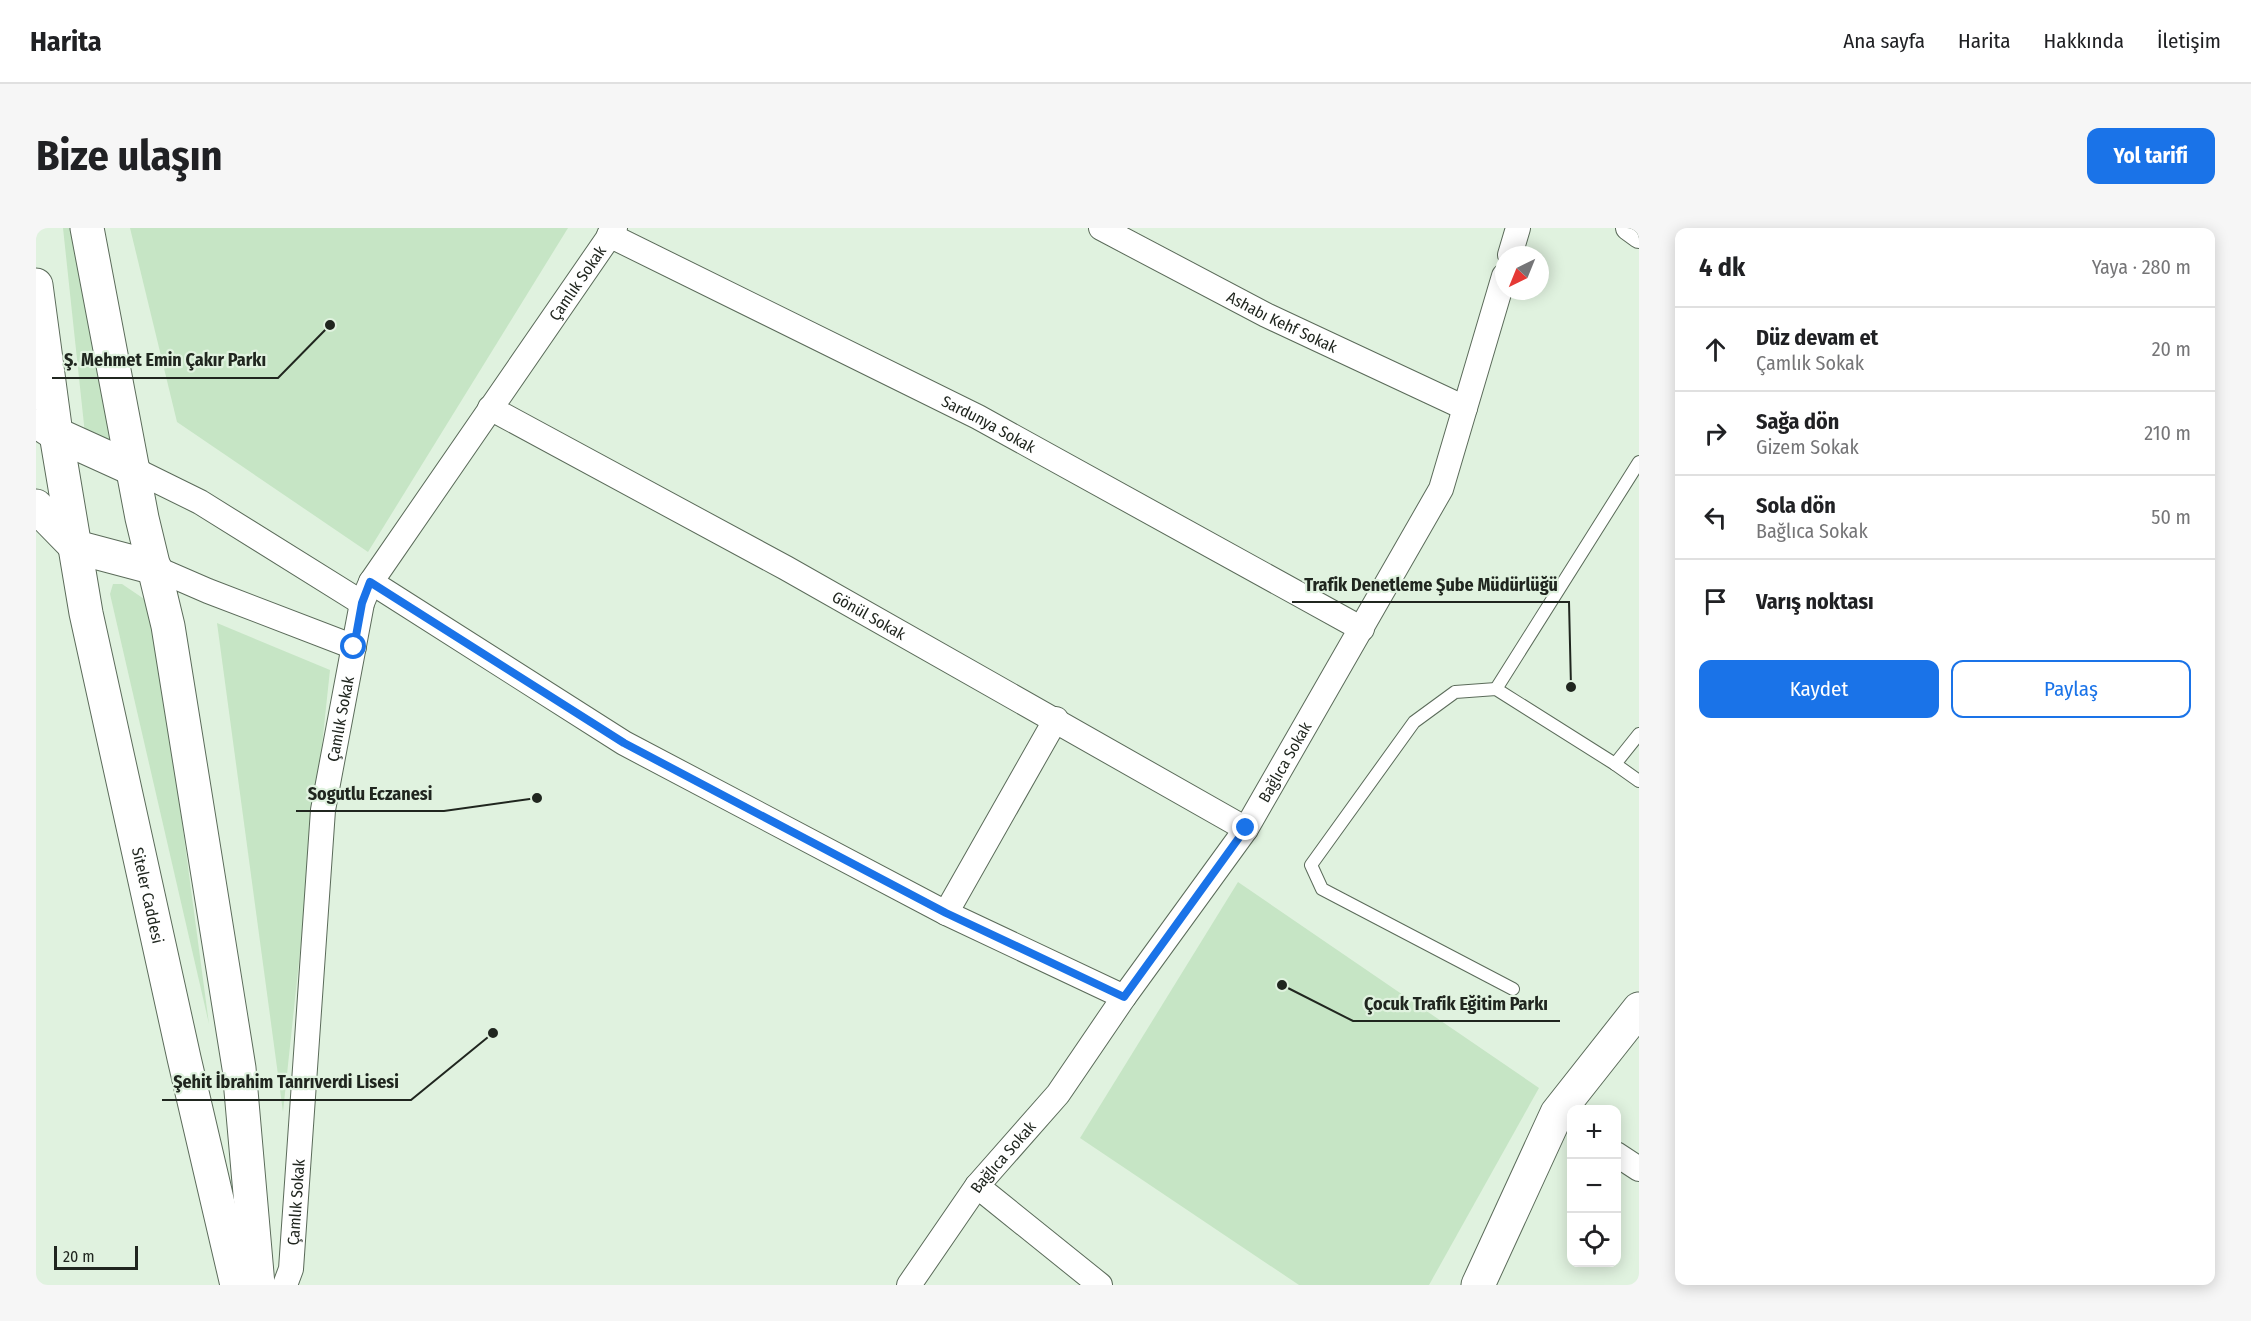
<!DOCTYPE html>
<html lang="tr">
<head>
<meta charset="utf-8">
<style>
  :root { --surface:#fff; --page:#f6f6f6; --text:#202124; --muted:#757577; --line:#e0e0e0; --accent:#1a73e8 }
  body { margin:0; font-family:"Fira Sans Condensed",sans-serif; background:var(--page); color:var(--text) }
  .controls { position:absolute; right:18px; bottom:18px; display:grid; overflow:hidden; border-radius:12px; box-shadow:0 3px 15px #0003 }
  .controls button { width:54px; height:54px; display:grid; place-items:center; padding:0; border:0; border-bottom:2px solid var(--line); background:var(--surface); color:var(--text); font:30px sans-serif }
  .compass { position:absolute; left:1459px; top:18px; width:54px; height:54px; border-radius:50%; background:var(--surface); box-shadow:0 3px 15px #0003; rotate:223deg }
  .scale { position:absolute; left:18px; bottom:15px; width:84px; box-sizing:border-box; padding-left:6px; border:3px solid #20261f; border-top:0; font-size:16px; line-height:21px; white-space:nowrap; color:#20261f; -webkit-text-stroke:4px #e0f2df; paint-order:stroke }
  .stop { position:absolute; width:18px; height:18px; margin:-14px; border:4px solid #1a73e8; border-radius:50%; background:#fff }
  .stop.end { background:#1a73e8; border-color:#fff; box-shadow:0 2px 6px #0008 }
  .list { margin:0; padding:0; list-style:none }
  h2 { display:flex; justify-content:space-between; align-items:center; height:78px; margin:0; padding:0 24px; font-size:26px }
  h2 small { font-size:20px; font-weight:400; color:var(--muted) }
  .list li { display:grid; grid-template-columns:39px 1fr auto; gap:18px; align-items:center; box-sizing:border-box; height:84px; padding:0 24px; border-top:2px solid var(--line) }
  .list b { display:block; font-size:22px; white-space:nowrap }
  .list p { margin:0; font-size:20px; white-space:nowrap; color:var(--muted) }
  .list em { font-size:20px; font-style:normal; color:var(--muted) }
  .actions { display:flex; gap:12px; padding:18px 24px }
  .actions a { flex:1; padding:14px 0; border:2px solid var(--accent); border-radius:12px; text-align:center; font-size:21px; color:var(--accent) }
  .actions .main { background:var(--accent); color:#fff }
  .icon { flex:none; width:33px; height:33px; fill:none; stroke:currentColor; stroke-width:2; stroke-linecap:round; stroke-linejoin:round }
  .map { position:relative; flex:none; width:1603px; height:1057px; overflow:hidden; border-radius:12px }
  header { display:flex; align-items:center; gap:36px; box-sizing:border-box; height:84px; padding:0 30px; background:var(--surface); border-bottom:2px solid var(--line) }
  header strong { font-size:28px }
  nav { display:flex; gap:33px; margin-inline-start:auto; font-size:21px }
  .intro { display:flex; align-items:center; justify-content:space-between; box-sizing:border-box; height:144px; padding:0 36px }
  h1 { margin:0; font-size:42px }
  .button { padding:15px 27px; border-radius:12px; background:var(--accent); color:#fff; font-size:21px; font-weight:700 }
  main { display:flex; gap:36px; padding:0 36px }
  aside { flex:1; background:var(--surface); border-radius:12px; box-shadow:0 3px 15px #0003 }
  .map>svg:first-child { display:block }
  .green { fill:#c6e5c5 }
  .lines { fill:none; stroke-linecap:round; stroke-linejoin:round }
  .lane-casing { stroke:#5b6b5a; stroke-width:14 }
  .street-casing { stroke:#5b6b5a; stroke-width:26 }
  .secondary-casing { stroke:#5b6b5a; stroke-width:35 }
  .lane { stroke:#fff; stroke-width:12 }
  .street { stroke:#fff; stroke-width:24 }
  .secondary { stroke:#fff; stroke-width:33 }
  .route { stroke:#1a73e8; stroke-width:8 }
  .labels { text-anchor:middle; stroke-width:4.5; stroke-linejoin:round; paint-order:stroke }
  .street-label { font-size:16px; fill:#20261f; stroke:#e0f2df }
  .leader { fill:none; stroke:#20261f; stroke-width:2 }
  .callout-dot { fill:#20261f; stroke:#e0f2df; stroke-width:2 }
  .callout-label { font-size:18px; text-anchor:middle; font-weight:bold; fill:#20261f; stroke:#e0f2df; stroke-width:4.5; stroke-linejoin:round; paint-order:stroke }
</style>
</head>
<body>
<header>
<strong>Harita</strong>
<nav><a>Ana sayfa</a><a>Harita</a><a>Hakkında</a><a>İletişim</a></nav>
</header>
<div class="intro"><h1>Bize ulaşın</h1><a class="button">Yol tarifi</a></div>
<main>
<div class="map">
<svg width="1603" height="1057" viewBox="0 0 1603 1057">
  <rect width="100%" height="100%" fill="#e0f2df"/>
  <g class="green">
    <polygon points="27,0 34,0 89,220 49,206"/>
    <polygon points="94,0 532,0 332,324 141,194"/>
    <polygon points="77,356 86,356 117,377 173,796 74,366"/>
    <polygon points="181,395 294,442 247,884"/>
    <polygon points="1202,654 1503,860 1393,1057 1263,1057 1044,910"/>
  </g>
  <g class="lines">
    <g class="lane-casing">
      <g id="lane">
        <polyline points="1460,461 1603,234"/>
        <polyline points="1579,536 1603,506"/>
        <polyline points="1477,761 1286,661 1275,637 1378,494 1419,464 1460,461 1579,536 1603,553"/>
      </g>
    </g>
    <g class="street-casing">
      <g id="street">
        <path id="s1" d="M 1065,0 L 1230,87 L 1429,180"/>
        <polyline points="1592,0 1603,8"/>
        <path id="s2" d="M 573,7 L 942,189 L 1326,401"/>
        <polyline points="1474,27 1482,0"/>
        <path id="s3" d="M 454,180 L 750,340 L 1210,601"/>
        <polyline points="97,241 164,274 326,375"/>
        <polyline points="119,340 172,363 318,419"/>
        <polyline points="335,354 588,515 910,685 1088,769"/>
        <polyline points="910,685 1020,491"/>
        <polyline points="1580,926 1603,941"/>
        <polyline points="941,958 1064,1057"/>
        <path id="s4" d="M 249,1057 L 255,1041 L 287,582 L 326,375 L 335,354 L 579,0"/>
        <path id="s5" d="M 873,1057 L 941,958 L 1022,866 L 1088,769 L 1210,601 L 1405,261 L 1468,48"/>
      </g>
    </g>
    <g class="secondary-casing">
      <g id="secondary">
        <polyline points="51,0 106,290 132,398 203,840 222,1057"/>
        <path id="s6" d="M 0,57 L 20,206 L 50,385 L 148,830 L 201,1057"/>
        <polyline points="6,197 20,206 97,241"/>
        <polyline points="0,278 40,319 119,340"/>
        <polyline points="1442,1057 1521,885 1603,781"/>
      </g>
    </g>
    <use href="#lane" class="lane"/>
    <use href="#street" class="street"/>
    <use href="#secondary" class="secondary"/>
  </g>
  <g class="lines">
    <polyline class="route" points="318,419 326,375 334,354 588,515 910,685 1088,769 1210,600"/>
  </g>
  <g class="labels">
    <g class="street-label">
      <text dy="6" stroke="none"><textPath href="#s4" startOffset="1074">Çamlık Sokak</textPath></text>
      <text dy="6" stroke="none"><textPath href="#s1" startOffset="204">Ashabı Kehf Sokak</textPath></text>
      <text dy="6" stroke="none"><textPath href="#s2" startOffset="424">Sardunya Sokak</textPath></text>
      <text dy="6" stroke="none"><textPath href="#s3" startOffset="432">Gönül Sokak</textPath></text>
      <text dy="6" stroke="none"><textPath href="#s4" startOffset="570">Çamlık Sokak</textPath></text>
      <text dy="6" stroke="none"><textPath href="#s5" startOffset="645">Bağlıca Sokak</textPath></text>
      <text dy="6" stroke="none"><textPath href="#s6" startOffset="621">Siteler Caddesi</textPath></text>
      <text dy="6" stroke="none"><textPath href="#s5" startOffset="159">Bağlıca Sokak</textPath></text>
      <text dy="6" stroke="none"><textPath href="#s4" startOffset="84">Çamlık Sokak</textPath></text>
    </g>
  </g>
  <path class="leader" d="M294 97L242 150H16M1535 459L1533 374H1256M501 570L408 583H260M1246 757L1317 793H1524M457 805L375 872H126"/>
  <g class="callout-dot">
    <circle cx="294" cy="97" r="6"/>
    <circle cx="1535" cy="459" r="6"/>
    <circle cx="501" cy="570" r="6"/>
    <circle cx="1246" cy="757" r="6"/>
    <circle cx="457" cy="805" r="6"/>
  </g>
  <g class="callout-label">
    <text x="129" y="138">Ş. Mehmet Emin Çakır Parkı</text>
    <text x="1395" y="363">Trafik Denetleme Şube Müdürlüğü</text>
    <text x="334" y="572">Sogutlu Eczanesi</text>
    <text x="1420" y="782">Çocuk Trafik Eğitim Parkı</text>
    <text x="250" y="860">Şehit İbrahim Tanrıverdi Lisesi</text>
  </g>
</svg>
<div class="controls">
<button>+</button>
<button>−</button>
<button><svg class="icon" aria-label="locate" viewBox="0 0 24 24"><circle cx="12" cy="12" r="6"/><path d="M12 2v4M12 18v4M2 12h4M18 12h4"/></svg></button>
</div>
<svg class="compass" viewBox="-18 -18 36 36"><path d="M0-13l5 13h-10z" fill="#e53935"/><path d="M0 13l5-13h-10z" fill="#757577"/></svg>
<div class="scale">20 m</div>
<div class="stop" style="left:318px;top:419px"></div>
<div class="stop end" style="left:1210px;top:600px"></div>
</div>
<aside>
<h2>4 dk<small>Yaya · 280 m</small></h2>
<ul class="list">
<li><svg class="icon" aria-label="ahead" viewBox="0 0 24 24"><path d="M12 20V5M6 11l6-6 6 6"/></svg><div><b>Düz devam et</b><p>Çamlık Sokak</p></div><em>20 m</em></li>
<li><svg class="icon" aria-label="right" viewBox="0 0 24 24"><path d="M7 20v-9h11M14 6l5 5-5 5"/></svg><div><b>Sağa dön</b><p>Gizem Sokak</p></div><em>210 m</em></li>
<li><svg class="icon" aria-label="left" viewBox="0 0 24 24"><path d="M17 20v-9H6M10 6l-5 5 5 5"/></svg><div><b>Sola dön</b><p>Bağlıca Sokak</p></div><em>50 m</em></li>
<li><svg class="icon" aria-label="arrive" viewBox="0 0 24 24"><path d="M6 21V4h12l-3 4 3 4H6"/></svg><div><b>Varış noktası</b></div></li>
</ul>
<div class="actions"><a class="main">Kaydet</a><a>Paylaş</a></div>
</aside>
</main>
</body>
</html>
